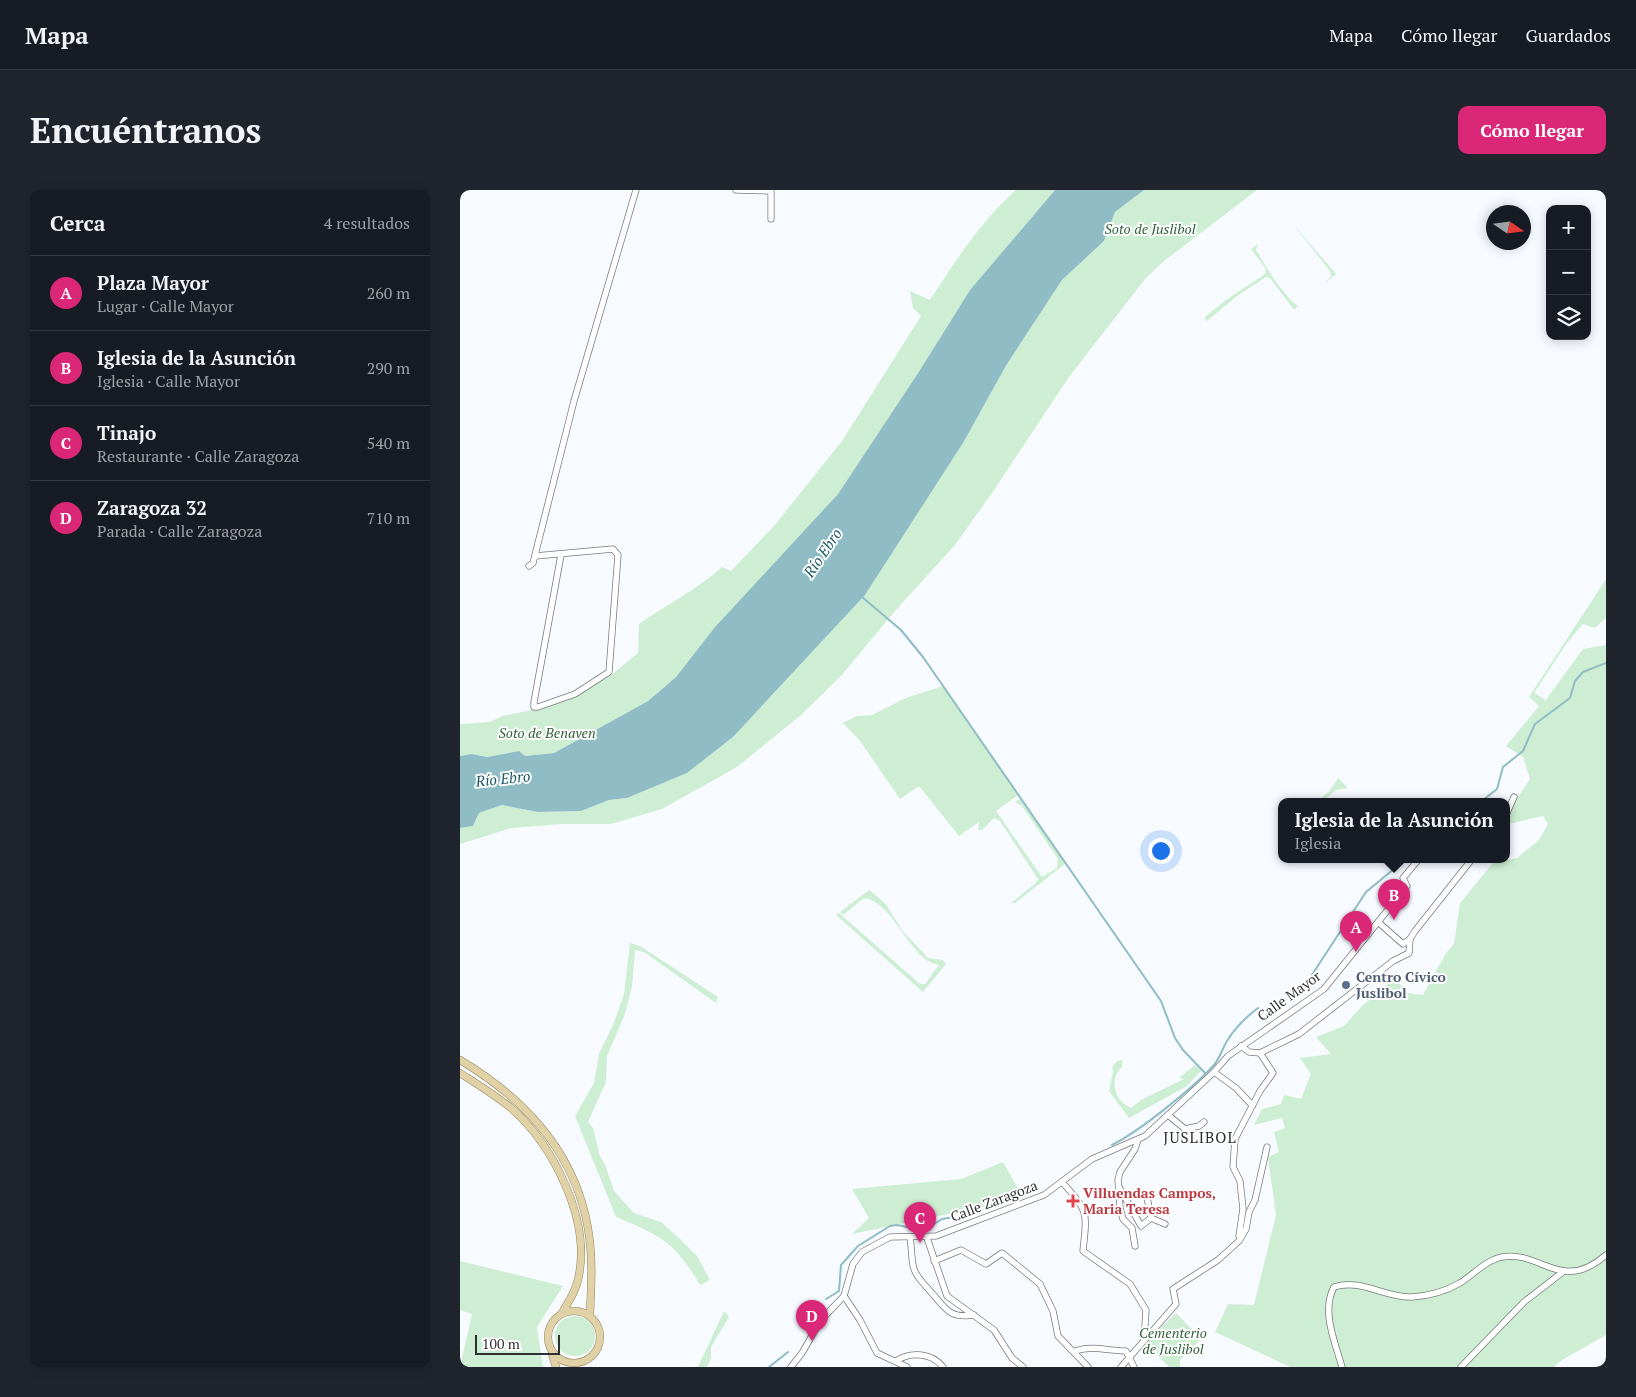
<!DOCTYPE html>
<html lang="es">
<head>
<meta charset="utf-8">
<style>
  :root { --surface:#171b24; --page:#20242c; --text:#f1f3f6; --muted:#9ea1a6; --line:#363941; --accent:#db2777 }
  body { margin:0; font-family:"PT Serif",serif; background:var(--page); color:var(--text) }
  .controls { position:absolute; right:15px; top:15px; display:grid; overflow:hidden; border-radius:10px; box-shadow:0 2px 12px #0003 }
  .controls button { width:45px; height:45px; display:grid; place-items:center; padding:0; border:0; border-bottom:1px solid var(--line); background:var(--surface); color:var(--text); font:25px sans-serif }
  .compass { position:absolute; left:1026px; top:15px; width:45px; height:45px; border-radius:50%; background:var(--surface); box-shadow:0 2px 12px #0003; rotate:103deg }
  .scale { position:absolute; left:15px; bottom:12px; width:85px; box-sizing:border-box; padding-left:5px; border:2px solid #2e3031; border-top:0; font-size:14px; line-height:18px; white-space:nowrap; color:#2e3031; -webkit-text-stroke:4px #fff; paint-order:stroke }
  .you { position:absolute; left:700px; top:660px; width:18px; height:18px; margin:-12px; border:4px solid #fff; border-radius:50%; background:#1a73e8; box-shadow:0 0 0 8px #1a73e833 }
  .badge { display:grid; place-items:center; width:32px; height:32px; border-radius:50%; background:var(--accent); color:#fff; font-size:16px; font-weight:700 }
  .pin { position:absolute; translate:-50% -41px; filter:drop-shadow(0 1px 2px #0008) }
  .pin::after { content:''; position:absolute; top:26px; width:18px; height:15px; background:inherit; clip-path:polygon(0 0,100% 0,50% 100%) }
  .popup { position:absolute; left:818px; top:608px; width:232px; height:65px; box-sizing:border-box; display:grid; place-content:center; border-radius:10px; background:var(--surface); filter:drop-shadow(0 1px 4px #0005); font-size:16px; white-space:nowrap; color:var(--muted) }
  .popup b { font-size:19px; color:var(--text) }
  .popup::after { content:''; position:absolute; left:50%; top:100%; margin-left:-10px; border:10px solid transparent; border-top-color:var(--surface) }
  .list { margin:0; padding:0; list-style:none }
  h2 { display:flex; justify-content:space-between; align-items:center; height:65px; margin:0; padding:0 20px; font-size:21px }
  h2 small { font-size:16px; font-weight:400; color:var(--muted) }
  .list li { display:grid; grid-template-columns:32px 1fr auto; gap:15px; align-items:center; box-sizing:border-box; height:75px; padding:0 20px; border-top:1px solid var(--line) }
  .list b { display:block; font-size:19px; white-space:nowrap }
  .list p { margin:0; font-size:16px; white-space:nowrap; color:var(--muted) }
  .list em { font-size:16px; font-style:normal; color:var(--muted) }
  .icon { flex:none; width:28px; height:28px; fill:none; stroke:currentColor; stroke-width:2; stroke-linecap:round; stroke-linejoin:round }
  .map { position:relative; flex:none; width:1146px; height:1177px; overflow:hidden; border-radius:10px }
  header { display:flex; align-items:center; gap:30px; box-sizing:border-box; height:70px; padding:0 25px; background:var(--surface); border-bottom:1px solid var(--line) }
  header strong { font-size:24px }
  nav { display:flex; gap:28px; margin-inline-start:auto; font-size:18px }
  .intro { display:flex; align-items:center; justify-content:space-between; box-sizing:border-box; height:120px; padding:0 30px }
  h1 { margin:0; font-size:35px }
  .button { padding:12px 22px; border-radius:10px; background:var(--accent); color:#fff; font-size:18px; font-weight:700 }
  main { display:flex; gap:30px; padding:0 30px }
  aside { flex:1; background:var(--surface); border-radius:10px; box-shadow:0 2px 12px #0003 }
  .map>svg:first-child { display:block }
  .green { fill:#ceeed3 }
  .water { fill:#8fbcc5 }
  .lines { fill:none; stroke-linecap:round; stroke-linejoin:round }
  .stream { stroke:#8fbcc5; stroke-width:2 }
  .minor-casing { stroke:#777a7e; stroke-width:7 }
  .major-casing { stroke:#958458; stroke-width:8 }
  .minor { stroke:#fff; stroke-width:5.5 }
  .major { stroke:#e1d1a7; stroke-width:7 }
  .service-dot { fill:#5c6f8a; stroke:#fff; stroke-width:2 }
  .health-dot { fill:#e0444e; stroke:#fff; stroke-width:2 }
  .labels { text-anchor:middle; stroke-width:4; stroke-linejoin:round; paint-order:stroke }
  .park-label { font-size:14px; font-style:italic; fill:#30613c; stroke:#fff }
  .service-label { font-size:14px; font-weight:bold; fill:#4e5e75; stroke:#fff; text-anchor:start }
  .street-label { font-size:14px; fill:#2e3031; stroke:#fff }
  .health-label { font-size:14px; font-weight:bold; fill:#be3a42; stroke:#fff; text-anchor:start }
  .water-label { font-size:15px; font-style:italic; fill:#1a5964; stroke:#fff }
  .neighbourhood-label { font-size:15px; letter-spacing:1px; fill:#2e3031; stroke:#fff }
</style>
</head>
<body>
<header>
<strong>Mapa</strong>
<nav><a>Mapa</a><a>Cómo llegar</a><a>Guardados</a></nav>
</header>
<div class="intro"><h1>Encuéntranos</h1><a class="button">Cómo llegar</a></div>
<main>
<aside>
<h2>Cerca<small>4 resultados</small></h2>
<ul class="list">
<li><span class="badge">A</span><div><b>Plaza Mayor</b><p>Lugar · Calle Mayor</p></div><em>260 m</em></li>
<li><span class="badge">B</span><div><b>Iglesia de la Asunción</b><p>Iglesia · Calle Mayor</p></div><em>290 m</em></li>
<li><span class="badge">C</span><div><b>Tinajo</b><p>Restaurante · Calle Zaragoza</p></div><em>540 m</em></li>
<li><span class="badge">D</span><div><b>Zaragoza 32</b><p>Parada · Calle Zaragoza</p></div><em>710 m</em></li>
</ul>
</aside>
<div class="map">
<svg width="1146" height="1177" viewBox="0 0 1146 1177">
  <rect width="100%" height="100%" fill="#f7fbff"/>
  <g class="green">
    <path d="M 556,0 L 595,0 L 510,100 L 460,180 L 378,304 L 255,437 L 216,487 L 188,511 L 94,563 L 64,566 L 58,561 L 27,567 L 12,564 L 0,566 L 0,534 L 30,532 L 42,526 L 72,520 L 117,505 L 150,486 L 178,463 L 179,434 C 207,414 237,400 262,377 L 271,381 L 314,336 L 382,251 L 461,126 L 453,118 L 450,101 L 470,110 C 496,70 521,31 556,0 Z"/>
    <polygon points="684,0 797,0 704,71 685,89 609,187 534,300 495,355 435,421 381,486 341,525 277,577 202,619 151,634 102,634 52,638 0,654 0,638 13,636 19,623 42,615 78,622 121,621 149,610 167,608 227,583 273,547 405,405 503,253 547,174 602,90 644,51 655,22"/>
    <polygon points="831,32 876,84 864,94 871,86 870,81"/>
    <path d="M 798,54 L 796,60 C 808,79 820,102 838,116 L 834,120 L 810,88 L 806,87 L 777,106 L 747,131 L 745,129 L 746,126 L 766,110 L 805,84 L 806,79 L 791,59 Z"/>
    <path d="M 1146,389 L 1146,428 L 1135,438 L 1123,434 L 1106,454 L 1074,503 L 1083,508 L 1085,511 L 1123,459 L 1146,455 L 1146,1145 L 1102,1170 L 1094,1177 L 830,1177 L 755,1142 L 768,1114 L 794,1115 L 816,1025 L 808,967 L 819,962 L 814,942 L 825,938 L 822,928 L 794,935 L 802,919 L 821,914 L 824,905 L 841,909 L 851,884 L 840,868 L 871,864 L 856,847 L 884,836 L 901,817 L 935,788 L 947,803 L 963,805 L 986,763 L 994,754 L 1000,713 L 1033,673 L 1057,668 L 1079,650 L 1088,634 L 1083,626 L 1048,634 C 1048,618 1061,603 1070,589 L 1063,567 L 1046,556 L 1079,516 L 1069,507 Z"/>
    <polygon points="483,496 558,605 536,621 582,687 597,678 598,669 562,616 555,612 560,609 606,673 555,713 551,713 576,693 578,689 540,631 534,628 522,640 518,640 519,632 499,646 459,596 440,609 400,551 383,533 397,526 412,525 446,508"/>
    <polygon points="878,588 888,598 876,600 863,611 857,611 869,602"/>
    <path d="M 409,700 L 425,713 L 442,740 L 468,768 L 483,770 L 486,774 L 463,802 L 376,725 L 379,723 L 460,794 L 465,794 L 479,775 C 476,774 471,773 468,771 C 446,757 430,711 404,708 L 383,725 L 380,722 Z"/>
    <path d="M 170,753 L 180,756 L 258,807 L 256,813 L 184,762 L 175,760 L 172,797 L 165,824 L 147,866 L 146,892 L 128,932 L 133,938 L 140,966 L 146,977 L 154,1001 L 174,1023 L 201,1032 L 219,1048 L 237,1066 L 250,1090 L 240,1095 C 214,1051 201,1046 156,1027 L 115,926 L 134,893 L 139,864 L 153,835 L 164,804 Z"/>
    <path d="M 662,870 L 662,877 C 648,890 655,911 671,918 L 681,910 L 724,889 L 719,888 L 735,875 L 741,881 L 727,896 L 669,928 L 649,901 L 653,882 L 652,877 L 657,871 Z"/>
    <polygon points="543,972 561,1004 537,1014 392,1044 409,1028 392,999 501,989"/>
    <polygon points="0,1071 103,1096 77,1137 83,1177 0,1177 12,1124 0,1120"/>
    <polygon points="264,1121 269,1127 251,1157 251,1168 247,1177 238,1177"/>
    <polygon points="716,1123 741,1149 720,1170 720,1177 709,1177 685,1153"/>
    <circle cx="115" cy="1146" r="20"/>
  </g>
  <polygon class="water" points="595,0 684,0 655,22 644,51 602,90 547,174 503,253 405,405 273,547 227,583 167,608 149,610 121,621 78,622 42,615 19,623 13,636 0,638 0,566 12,564 27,567 59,561 65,566 94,563 188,511 216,487 255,437 378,304 460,180 510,100"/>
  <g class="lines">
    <g class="stream">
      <polyline points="402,407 441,440 463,467 701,811 715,848 723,860 745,883"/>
      <polyline points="1022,611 1037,599 1043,577 1063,561 1075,534 1110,508 1115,491 1123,482 1146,473"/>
      <polyline points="846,794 906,702 946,669"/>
      <path d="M 652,955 C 680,941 733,898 754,875 C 760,868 762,859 767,851 C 775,838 786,827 798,818"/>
      <polyline points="474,1034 482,1029 494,1027"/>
      <polyline points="366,1109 379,1101 381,1075 398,1056 430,1036 437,1035 457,1039"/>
      <polyline points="309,1177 328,1162"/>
    </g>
    <g class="minor-casing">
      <g id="minor">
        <polyline points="276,0 311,1 311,29"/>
        <polyline points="75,366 153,359 158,365 149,482 115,504 78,517 74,517 74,512 101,365"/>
        <polyline points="69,376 73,373 114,211 176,0"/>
        <polyline points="1046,625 1054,607"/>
        <polyline points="918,732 943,754 950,749"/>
        <polyline points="800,863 839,844 933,771 949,763 950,749 955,741 1012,669"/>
        <polyline points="754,882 776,898 792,915"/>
        <polyline points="708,925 725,939 739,936 744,932"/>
        <path d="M 602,992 C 629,1022 627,1022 623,1061 L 670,1094 L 686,1120 L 684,1151"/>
        <polyline points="659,997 681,1036 691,1028"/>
        <polyline points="687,1007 691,1028 705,1034"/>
        <polyline points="779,1046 783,1019 780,991 773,977 775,949 800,901 813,883 800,863 789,862 781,856"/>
        <path d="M 450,1048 C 452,1058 451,1070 454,1079 C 457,1088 464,1094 470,1101 C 485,1117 488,1129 514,1125"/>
        <polyline points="467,1048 487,1106 534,1140 552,1168 563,1177"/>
        <polyline points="675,1056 672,1038 663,1029 660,1018 658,990 660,982 675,959 678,950"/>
        <polyline points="474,1071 501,1060 526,1074 542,1063 580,1094 593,1121 598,1146 628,1177"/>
        <polyline points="384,1106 400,1130 417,1163 447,1177"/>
        <path d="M 615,1161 C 632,1155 648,1161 666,1161 L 674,1177"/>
        <path d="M 436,1171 C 451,1161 472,1163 483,1177"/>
        <polyline points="331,1177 342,1163 361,1130 384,1106 393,1074 402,1062 430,1047 476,1046 584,1005 632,969 685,946 754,882 768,866 864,799 947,696 943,688 959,669"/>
        <polyline points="661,1177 716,1114 713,1099 758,1070 779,1051 786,1039 789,1022 795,1010 807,957"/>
        <path d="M 882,1177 C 875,1152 861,1121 874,1097 C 901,1088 925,1108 952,1107 C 969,1106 986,1101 1000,1093 C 1013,1085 1026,1070 1042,1067 C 1081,1060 1101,1104 1146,1065"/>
        <polyline points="1001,1177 1064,1112 1104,1081"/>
      </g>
    </g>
    <g class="major-casing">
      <g id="major">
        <path d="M 0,870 C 67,910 118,966 129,1045 C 133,1072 131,1099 130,1125"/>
        <path d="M 0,883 C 17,894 35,905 51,918 C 93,955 130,1028 119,1085 C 117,1099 109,1111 102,1123"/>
        <circle cx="114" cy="1147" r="26"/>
        <polyline points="92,1164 96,1177"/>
      </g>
    </g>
    <use href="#minor" class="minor"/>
    <use href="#major" class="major"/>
  </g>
  <circle class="service-dot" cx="886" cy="795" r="5"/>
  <path class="health-dot" d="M610.5 1003.5h5v5h5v5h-5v5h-5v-5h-5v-5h5z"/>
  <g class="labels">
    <g class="park-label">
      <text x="690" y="44">Soto de Juslibol</text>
      <text x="87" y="548">Soto de Benaven</text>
      <text x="713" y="1148">Cementerio<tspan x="713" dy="16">de Juslibol</tspan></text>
    </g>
    <g class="service-label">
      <text x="896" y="792">Centro Cívico<tspan x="896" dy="16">Juslibol</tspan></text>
    </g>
    <g class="street-label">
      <text transform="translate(829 806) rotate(-36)" y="5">Calle Mayor</text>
      <text transform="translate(534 1011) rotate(-21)" y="5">Calle Zaragoza</text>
    </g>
    <g class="health-label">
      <text x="623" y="1008">Villuendas Campos,<tspan x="623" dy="16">Maria Teresa</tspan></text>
    </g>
    <g class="water-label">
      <text transform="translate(363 363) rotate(-56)" y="5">Río Ebro</text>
      <text transform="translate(43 589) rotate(-6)" y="5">Río Ebro</text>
    </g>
    <g class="neighbourhood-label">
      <text x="740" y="953">JUSLIBOL</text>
    </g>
  </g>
</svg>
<div class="controls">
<button>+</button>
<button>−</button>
<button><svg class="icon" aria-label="layers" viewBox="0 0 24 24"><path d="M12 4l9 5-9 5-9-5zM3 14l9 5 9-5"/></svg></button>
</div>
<svg class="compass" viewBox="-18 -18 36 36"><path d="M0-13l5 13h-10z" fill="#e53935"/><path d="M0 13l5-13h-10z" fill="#9ea1a6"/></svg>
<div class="scale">100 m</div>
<div class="you"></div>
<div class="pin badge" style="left:896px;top:762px">A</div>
<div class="pin badge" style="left:934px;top:730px">B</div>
<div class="popup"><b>Iglesia de la Asunción</b>Iglesia</div>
<div class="pin badge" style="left:460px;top:1053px">C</div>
<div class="pin badge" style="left:352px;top:1151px">D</div>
</div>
</main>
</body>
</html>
